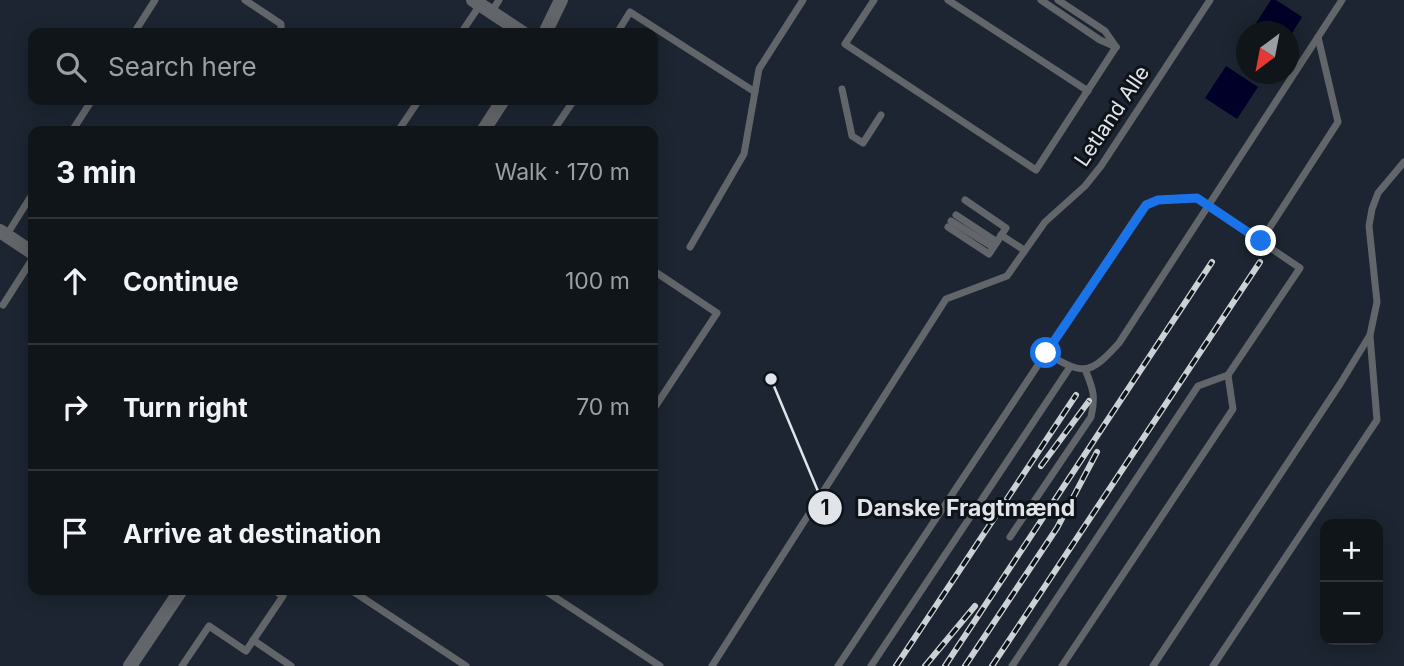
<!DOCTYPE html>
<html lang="en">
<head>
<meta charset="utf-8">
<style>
  :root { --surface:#10151a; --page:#191e23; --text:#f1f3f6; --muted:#9c9fa2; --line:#303439 }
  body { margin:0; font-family:Inter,sans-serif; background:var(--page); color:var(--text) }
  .controls { position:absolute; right:21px; bottom:21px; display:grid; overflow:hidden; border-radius:14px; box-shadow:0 4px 18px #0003 }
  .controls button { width:63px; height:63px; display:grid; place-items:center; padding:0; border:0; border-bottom:2px solid var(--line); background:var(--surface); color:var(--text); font:35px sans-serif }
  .compass { position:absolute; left:1236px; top:21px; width:63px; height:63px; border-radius:50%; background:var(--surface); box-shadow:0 4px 18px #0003; rotate:212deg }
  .stop { position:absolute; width:21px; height:21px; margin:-16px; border:5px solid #1a73e8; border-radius:50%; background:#fff }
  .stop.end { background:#1a73e8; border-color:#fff; box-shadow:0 2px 7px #0008 }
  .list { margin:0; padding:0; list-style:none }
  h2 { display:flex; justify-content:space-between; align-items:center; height:91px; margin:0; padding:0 28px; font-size:30px }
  h2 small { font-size:23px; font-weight:400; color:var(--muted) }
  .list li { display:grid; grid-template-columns:46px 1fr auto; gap:21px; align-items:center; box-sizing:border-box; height:126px; padding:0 28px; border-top:2px solid var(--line) }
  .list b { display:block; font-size:26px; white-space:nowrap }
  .list em { font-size:23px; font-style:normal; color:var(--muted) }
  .icon { flex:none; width:38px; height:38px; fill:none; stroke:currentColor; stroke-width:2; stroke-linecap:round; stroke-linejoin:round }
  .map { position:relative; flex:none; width:1404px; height:666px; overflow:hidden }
  .search { position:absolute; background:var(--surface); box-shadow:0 4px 18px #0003; left:28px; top:28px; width:630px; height:77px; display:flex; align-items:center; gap:18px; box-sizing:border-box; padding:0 24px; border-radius:14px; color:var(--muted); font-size:26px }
  .panel { position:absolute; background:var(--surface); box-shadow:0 4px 18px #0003; left:28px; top:126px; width:630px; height:469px; border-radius:14px }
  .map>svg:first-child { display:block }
  .built { fill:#1c2531; fill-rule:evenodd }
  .water { fill:#000028 }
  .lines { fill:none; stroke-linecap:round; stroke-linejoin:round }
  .service { stroke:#626569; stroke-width:7 }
  .minor { stroke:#626569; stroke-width:14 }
  .rail-casing { stroke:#ccd1d6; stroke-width:6 }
  .rail { stroke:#0d1319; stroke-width:3.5; stroke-dasharray:10; stroke-linecap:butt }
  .route { stroke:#1a73e8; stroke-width:9 }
  .labels { text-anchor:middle; stroke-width:6; stroke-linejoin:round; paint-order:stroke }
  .street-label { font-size:21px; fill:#e1e5ea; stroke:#0d1319 }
  .leader { fill:none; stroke:#e1e5ea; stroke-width:2.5 }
  .callout-dot { fill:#e1e5ea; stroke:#0d1319; stroke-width:2.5 }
  .mark-label { font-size:21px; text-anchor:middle; font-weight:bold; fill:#111 }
  .callout-label { font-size:23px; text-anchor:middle; font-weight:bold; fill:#e1e5ea; stroke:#0d1319; stroke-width:6; stroke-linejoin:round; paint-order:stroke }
</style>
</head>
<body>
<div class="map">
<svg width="1404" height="666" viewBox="0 0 1404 666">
  <rect width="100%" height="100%" fill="#161c23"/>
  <path class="built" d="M 0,0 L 1404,0 L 1404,666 L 0,666 ZM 1246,32 L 1288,32 L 1288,74 L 1246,74 ZM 33,33 L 653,33 L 653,100 L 33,100 ZM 33,131 L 653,131 L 653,590 L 33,590 ZM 1325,524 L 1378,524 L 1378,640 L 1325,640 Z"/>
  <g class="water">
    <polygon points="1271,0 1276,0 1302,17 1289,38 1288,32 1251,31"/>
    <polygon points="1226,66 1258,87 1237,119 1205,98"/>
  </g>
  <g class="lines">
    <g class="service">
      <polyline points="245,0 281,24 281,33"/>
      <polyline points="874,0 845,44 1036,170 1116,47"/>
      <polyline points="948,0 1088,91"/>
      <polyline points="1041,0 1100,40 1116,47"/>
      <polyline points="1058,0 1105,31 1116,47"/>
      <polyline points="492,11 499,0"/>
      <polyline points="134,33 155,0"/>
      <polyline points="461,33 480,5"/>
      <polyline points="617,33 630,12 755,92"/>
      <polyline points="842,89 852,136 863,143 881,115"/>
      <polyline points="72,131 92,100"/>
      <polyline points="398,131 419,100"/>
      <polyline points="553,131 574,100"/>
      <polyline points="956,215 997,242"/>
      <polyline points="951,221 993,247"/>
      <polyline points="948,227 989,254 1006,228 965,200"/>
      <polyline points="1001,235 1024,250"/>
      <polyline points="6,236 33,193"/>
      <polyline points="1261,241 1338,122 1318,37"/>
      <polyline points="690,247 744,154 759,69 803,0"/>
      <polyline points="653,280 657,273 717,313 653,410"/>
      <polyline points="3,305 33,258"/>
      <path d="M 1046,353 C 1084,376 1090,375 1119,343 L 1342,0"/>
      <path d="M 1010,537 L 1091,417 C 1096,396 1093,389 1085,369"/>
      <polyline points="351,590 466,666"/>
      <polyline points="544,590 660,666"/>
      <polyline points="253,640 291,666"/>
      <polyline points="182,666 209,626 246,651 283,596 274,590"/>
      <polyline points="712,666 946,299 1007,276 1045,222 1085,186 1101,166 1210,0"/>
      <polyline points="838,666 1139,213 1146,205 1158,200 1197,198 1300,268 1228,375 1198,386 1012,666"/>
      <polyline points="871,666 1070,367"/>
      <polyline points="1062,666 1233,409 1228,375"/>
      <polyline points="1153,666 1340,384 1370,335 1377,302 1369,226 1372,209 1378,193 1404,162"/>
      <polyline points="1213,666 1377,420 1370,336"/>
    </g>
    <g class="minor">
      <polyline points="473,0 523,33"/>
      <polyline points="545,33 561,0"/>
      <polyline points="483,131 503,100"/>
      <polyline points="0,231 33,253"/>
      <polyline points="130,666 181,590"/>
    </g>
    <g class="rail-casing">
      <g id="rail">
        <polyline points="1041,466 1089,401"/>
        <polyline points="896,666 1076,395"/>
        <polyline points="925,666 975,606"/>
        <polyline points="945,666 1212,262"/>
        <polyline points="965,666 1057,528 1097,452"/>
        <polyline points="992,666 1260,262"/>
      </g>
    </g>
    <use href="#rail" class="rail"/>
  </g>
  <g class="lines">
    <polyline class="route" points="1046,353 1146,205 1158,200 1197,198 1261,241"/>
  </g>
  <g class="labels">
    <g class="street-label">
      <text transform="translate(1112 116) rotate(-56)" y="7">Letland Alle</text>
    </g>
  </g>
  <path class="leader" d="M771 379L825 508"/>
  <g class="callout-dot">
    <circle cx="771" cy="379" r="7"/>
    <circle cx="825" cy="508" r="18"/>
  </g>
  <g class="mark-label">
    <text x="825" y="515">1</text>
  </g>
  <g class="callout-label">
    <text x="966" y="516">Danske Fragtmænd</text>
  </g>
</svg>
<div class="controls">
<button>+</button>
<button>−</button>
</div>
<svg class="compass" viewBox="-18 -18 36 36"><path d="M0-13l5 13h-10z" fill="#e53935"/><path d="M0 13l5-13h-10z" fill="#9c9fa2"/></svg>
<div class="stop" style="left:1046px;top:353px"></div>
<div class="stop end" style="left:1261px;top:241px"></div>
<div class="search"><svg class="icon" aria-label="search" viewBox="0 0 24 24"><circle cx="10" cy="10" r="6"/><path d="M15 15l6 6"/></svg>Search here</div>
<section class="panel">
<h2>3 min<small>Walk · 170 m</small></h2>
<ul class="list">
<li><svg class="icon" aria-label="ahead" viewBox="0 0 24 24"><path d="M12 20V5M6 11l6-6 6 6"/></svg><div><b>Continue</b></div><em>100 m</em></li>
<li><svg class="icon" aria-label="right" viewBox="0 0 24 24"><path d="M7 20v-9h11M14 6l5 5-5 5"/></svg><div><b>Turn right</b></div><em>70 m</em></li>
<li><svg class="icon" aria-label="arrive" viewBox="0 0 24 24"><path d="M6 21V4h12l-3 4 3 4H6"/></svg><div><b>Arrive at destination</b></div></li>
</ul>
</section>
</div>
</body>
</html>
